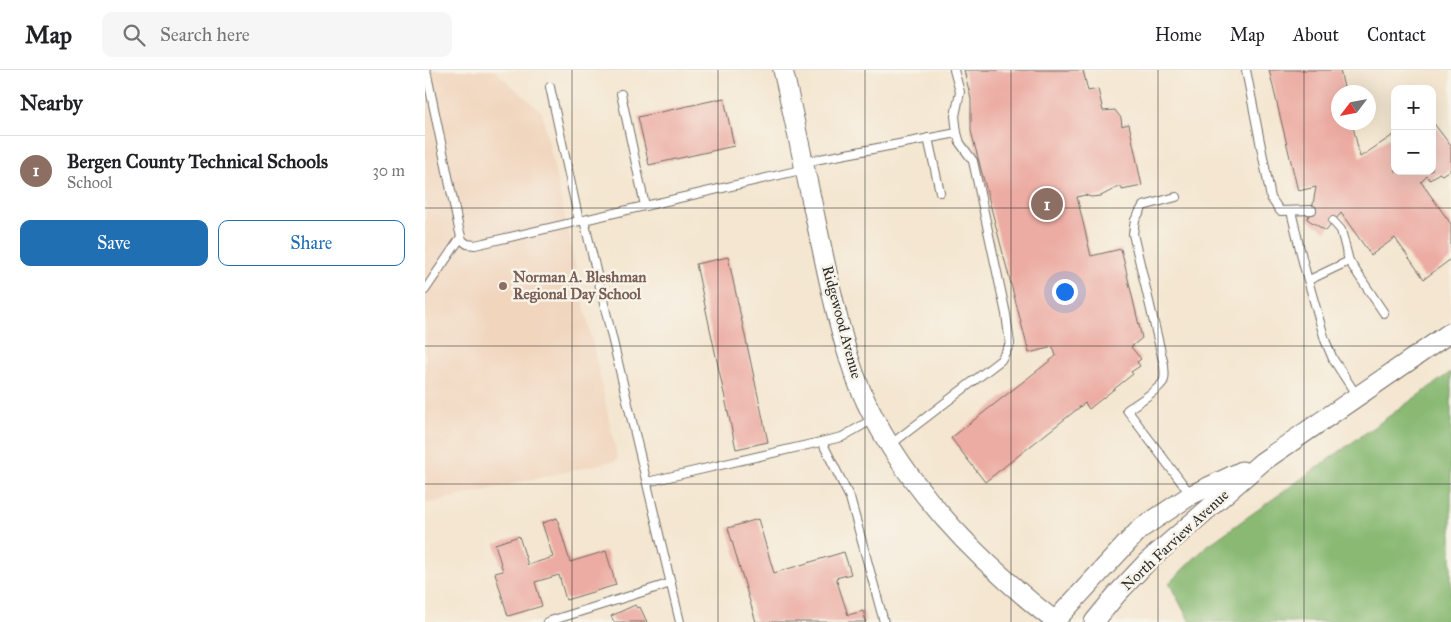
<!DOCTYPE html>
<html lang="en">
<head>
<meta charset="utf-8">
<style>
  :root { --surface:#fff; --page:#f6f6f6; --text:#202124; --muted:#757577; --line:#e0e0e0; --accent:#1f6fb2 }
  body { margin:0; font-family:"IM FELL Great Primer",serif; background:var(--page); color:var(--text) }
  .controls { position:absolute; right:15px; top:15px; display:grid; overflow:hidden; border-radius:10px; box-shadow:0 5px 20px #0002 }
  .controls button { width:45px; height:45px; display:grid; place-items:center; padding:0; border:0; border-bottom:1px solid var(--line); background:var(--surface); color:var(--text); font:25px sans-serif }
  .compass { position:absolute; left:906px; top:15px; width:45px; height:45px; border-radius:50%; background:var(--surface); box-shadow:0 5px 20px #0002; rotate:238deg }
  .you { position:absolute; left:639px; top:221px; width:18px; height:18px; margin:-12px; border:4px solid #fff; border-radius:50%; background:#1a73e8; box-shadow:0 0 0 8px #1a73e833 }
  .badge { display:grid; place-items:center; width:32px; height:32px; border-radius:50%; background:var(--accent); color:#fff; font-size:16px; font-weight:700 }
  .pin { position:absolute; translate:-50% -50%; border:2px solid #fff; box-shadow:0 1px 5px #0006 }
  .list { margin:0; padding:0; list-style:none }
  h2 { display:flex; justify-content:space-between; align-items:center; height:65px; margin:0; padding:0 20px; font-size:21px }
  h2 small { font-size:16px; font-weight:400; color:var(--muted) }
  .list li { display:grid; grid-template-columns:32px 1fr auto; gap:15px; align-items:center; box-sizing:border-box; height:70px; padding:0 20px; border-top:1px solid var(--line) }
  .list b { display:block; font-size:19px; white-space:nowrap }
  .list p { margin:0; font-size:16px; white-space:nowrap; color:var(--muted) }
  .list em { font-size:16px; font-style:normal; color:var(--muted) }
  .actions { display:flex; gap:10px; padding:15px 20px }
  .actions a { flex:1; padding:11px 0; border:1px solid var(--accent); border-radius:10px; text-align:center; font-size:18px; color:var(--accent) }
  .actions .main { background:var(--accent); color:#fff }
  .icon { flex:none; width:28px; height:28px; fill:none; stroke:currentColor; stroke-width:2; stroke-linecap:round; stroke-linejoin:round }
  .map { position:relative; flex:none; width:1026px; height:552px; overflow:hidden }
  header { display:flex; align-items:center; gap:30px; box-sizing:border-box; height:70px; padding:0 25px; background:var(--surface); border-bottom:1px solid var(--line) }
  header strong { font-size:24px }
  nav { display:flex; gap:28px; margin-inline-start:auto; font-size:18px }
  .search { width:350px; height:45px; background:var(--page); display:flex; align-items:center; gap:12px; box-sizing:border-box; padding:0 18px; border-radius:10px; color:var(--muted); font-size:19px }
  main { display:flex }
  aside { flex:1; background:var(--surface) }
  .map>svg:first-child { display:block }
  .built { fill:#f1d5bd }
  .forest { fill:#89b973; stroke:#5a724f }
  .building { fill:#ecaca3 }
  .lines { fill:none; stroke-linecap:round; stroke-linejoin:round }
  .service-casing { stroke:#716c65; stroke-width:10 }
  .tertiary-casing { stroke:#716c65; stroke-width:21 }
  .service { stroke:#fff; stroke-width:8 }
  .tertiary { stroke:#fff; stroke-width:19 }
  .grid { fill:none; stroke:#2b2b2b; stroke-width:1; stroke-opacity:0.55 }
  .education-dot { fill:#8d6e63; stroke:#f7f3e8; stroke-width:2 }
  .labels { text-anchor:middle; stroke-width:5; stroke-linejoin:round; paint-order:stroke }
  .education-label { font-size:15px; font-weight:bold; fill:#785e54; stroke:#f7f3e8; text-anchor:start }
  .street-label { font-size:15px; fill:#2b2b2b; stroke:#f7f3e8 }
</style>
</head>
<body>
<header>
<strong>Map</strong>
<div class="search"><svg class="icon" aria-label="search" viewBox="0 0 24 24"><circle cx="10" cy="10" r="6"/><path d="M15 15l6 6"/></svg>Search here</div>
<nav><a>Home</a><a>Map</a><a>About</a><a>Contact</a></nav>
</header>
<main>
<aside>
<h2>Nearby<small></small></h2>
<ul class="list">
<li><span class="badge" style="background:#8d6e63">1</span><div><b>Bergen County Technical Schools</b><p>School</p></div><em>30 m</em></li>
</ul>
<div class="actions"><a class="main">Save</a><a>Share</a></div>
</aside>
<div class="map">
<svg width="1026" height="552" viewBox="0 0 1026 552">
  <rect width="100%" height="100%" fill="#f7f3e8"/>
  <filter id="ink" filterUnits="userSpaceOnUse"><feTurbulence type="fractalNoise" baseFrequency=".02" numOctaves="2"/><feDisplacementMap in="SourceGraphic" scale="10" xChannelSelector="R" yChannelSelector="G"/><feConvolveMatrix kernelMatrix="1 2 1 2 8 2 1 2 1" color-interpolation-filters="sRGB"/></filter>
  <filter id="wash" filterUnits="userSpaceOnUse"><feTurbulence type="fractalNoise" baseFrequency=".0096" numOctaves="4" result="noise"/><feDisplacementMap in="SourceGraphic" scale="20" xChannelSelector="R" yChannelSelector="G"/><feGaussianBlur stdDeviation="1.12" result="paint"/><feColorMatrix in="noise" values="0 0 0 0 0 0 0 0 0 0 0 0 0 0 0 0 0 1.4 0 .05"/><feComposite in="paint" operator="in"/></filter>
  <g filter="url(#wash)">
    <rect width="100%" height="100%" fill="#f4e6d0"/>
    <polygon class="built" points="0,0 69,0 117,42 193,390 0,434"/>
    <polygon class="forest" points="1026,302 1026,552 765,552 744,513 782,476"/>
    <g id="blocks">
      <g class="building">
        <polygon points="539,0 658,0 663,21 673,19 678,41 690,40 696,48 697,56 704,54 717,116 697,120 697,117 691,118 676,126 666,127 660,125 652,127 666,186 696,179 717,268 706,277 716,289 712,292 715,296 706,302 708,304 664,339 660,333 560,412 526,368 631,286 628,277 604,283 546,61 546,29"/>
        <polygon points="844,0 915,0 920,22 914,22 914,52 927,52 935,87 970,64 970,101 1007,101 1007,51 1026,76 1026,99 1017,105 1014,103 1005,110 1002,106 996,112 1026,154 1026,189 999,209 970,168 946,185 916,143 901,161 882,149 887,140 891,117 873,121"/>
        <polygon points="299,28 309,76 224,95 213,47"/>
        <polygon points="303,187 343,372 311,379 271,194"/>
        <polygon points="132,448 145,492 181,481 191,515 141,530 134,505 110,512 117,536 83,546 70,503 78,501 70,474 94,466 103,495 128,487 117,453"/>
        <polygon points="333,449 349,503 419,482 426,504 411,508 423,545 438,541 441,552 331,552 303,458"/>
        <polygon points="210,535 212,538 215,537 222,552 189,552 186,546"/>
      </g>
    </g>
  </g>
  <g filter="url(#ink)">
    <use href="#blocks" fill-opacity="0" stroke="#716c65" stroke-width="1"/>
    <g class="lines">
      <g class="service-casing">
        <g id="service">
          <polyline points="1,0 34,159 37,170 42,174 50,175 380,99"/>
          <polyline points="821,0 846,128 855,141 887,140"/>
          <polyline points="125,17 154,151"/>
          <polyline points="196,24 220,136"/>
          <polyline points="503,68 515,122"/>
          <polyline points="379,92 532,63"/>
          <path d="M 751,127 L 718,136 L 710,150 L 708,164 L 739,295 C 739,301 741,307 738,312 C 731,322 712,333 702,340 L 766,425"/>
          <polyline points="866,141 879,196 900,270 908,289 932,326"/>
          <polyline points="159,150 255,552"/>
          <polyline points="908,151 916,160 924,191 959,243"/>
          <polyline points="884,210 924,191"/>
          <polyline points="0,220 36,167"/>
          <polyline points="397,372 425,428 459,552"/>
          <polyline points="465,375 576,290 585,274 581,244 548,91 535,73 532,63 530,46 535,22 529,0"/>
          <polyline points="222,412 417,367 450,348"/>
          <polyline points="122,552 246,513"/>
        </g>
      </g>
      <g class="tertiary-casing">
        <g id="tertiary">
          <path d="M 358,0 C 370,52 381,104 392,156 C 402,200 410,245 424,288 C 450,373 516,453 582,511 C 598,525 614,540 632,552"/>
          <polyline points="629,552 715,459 766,425 817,401"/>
          <polyline points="669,552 691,525 722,492 837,392 1026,262"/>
        </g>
      </g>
      <use href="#service" class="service"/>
      <use href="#tertiary" class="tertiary"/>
    </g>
  </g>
  <path class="grid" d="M 147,0 L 147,552M 293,0 L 293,552M 440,0 L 440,552M 586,0 L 586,552M 733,0 L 733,552M 879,0 L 879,552M 0,138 L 1026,138M 0,276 L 1026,276M 0,414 L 1026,414"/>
  <circle class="education-dot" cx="78" cy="216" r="5"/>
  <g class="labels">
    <g class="education-label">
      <text x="88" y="212">Norman A. Bleshman<tspan x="88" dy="17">Regional Day School</tspan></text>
    </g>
    <g class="street-label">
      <text transform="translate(417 252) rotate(75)" y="5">Ridgewood Avenue</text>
      <text transform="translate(750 470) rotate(-43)" y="5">North Farview Avenue</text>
    </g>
  </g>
</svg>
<div class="controls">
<button>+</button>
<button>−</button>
</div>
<svg class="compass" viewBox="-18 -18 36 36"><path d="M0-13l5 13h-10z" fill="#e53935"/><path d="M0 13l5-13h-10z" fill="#757577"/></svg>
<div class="you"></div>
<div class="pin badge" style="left:622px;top:134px;background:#8d6e63">1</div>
</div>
</main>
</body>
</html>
